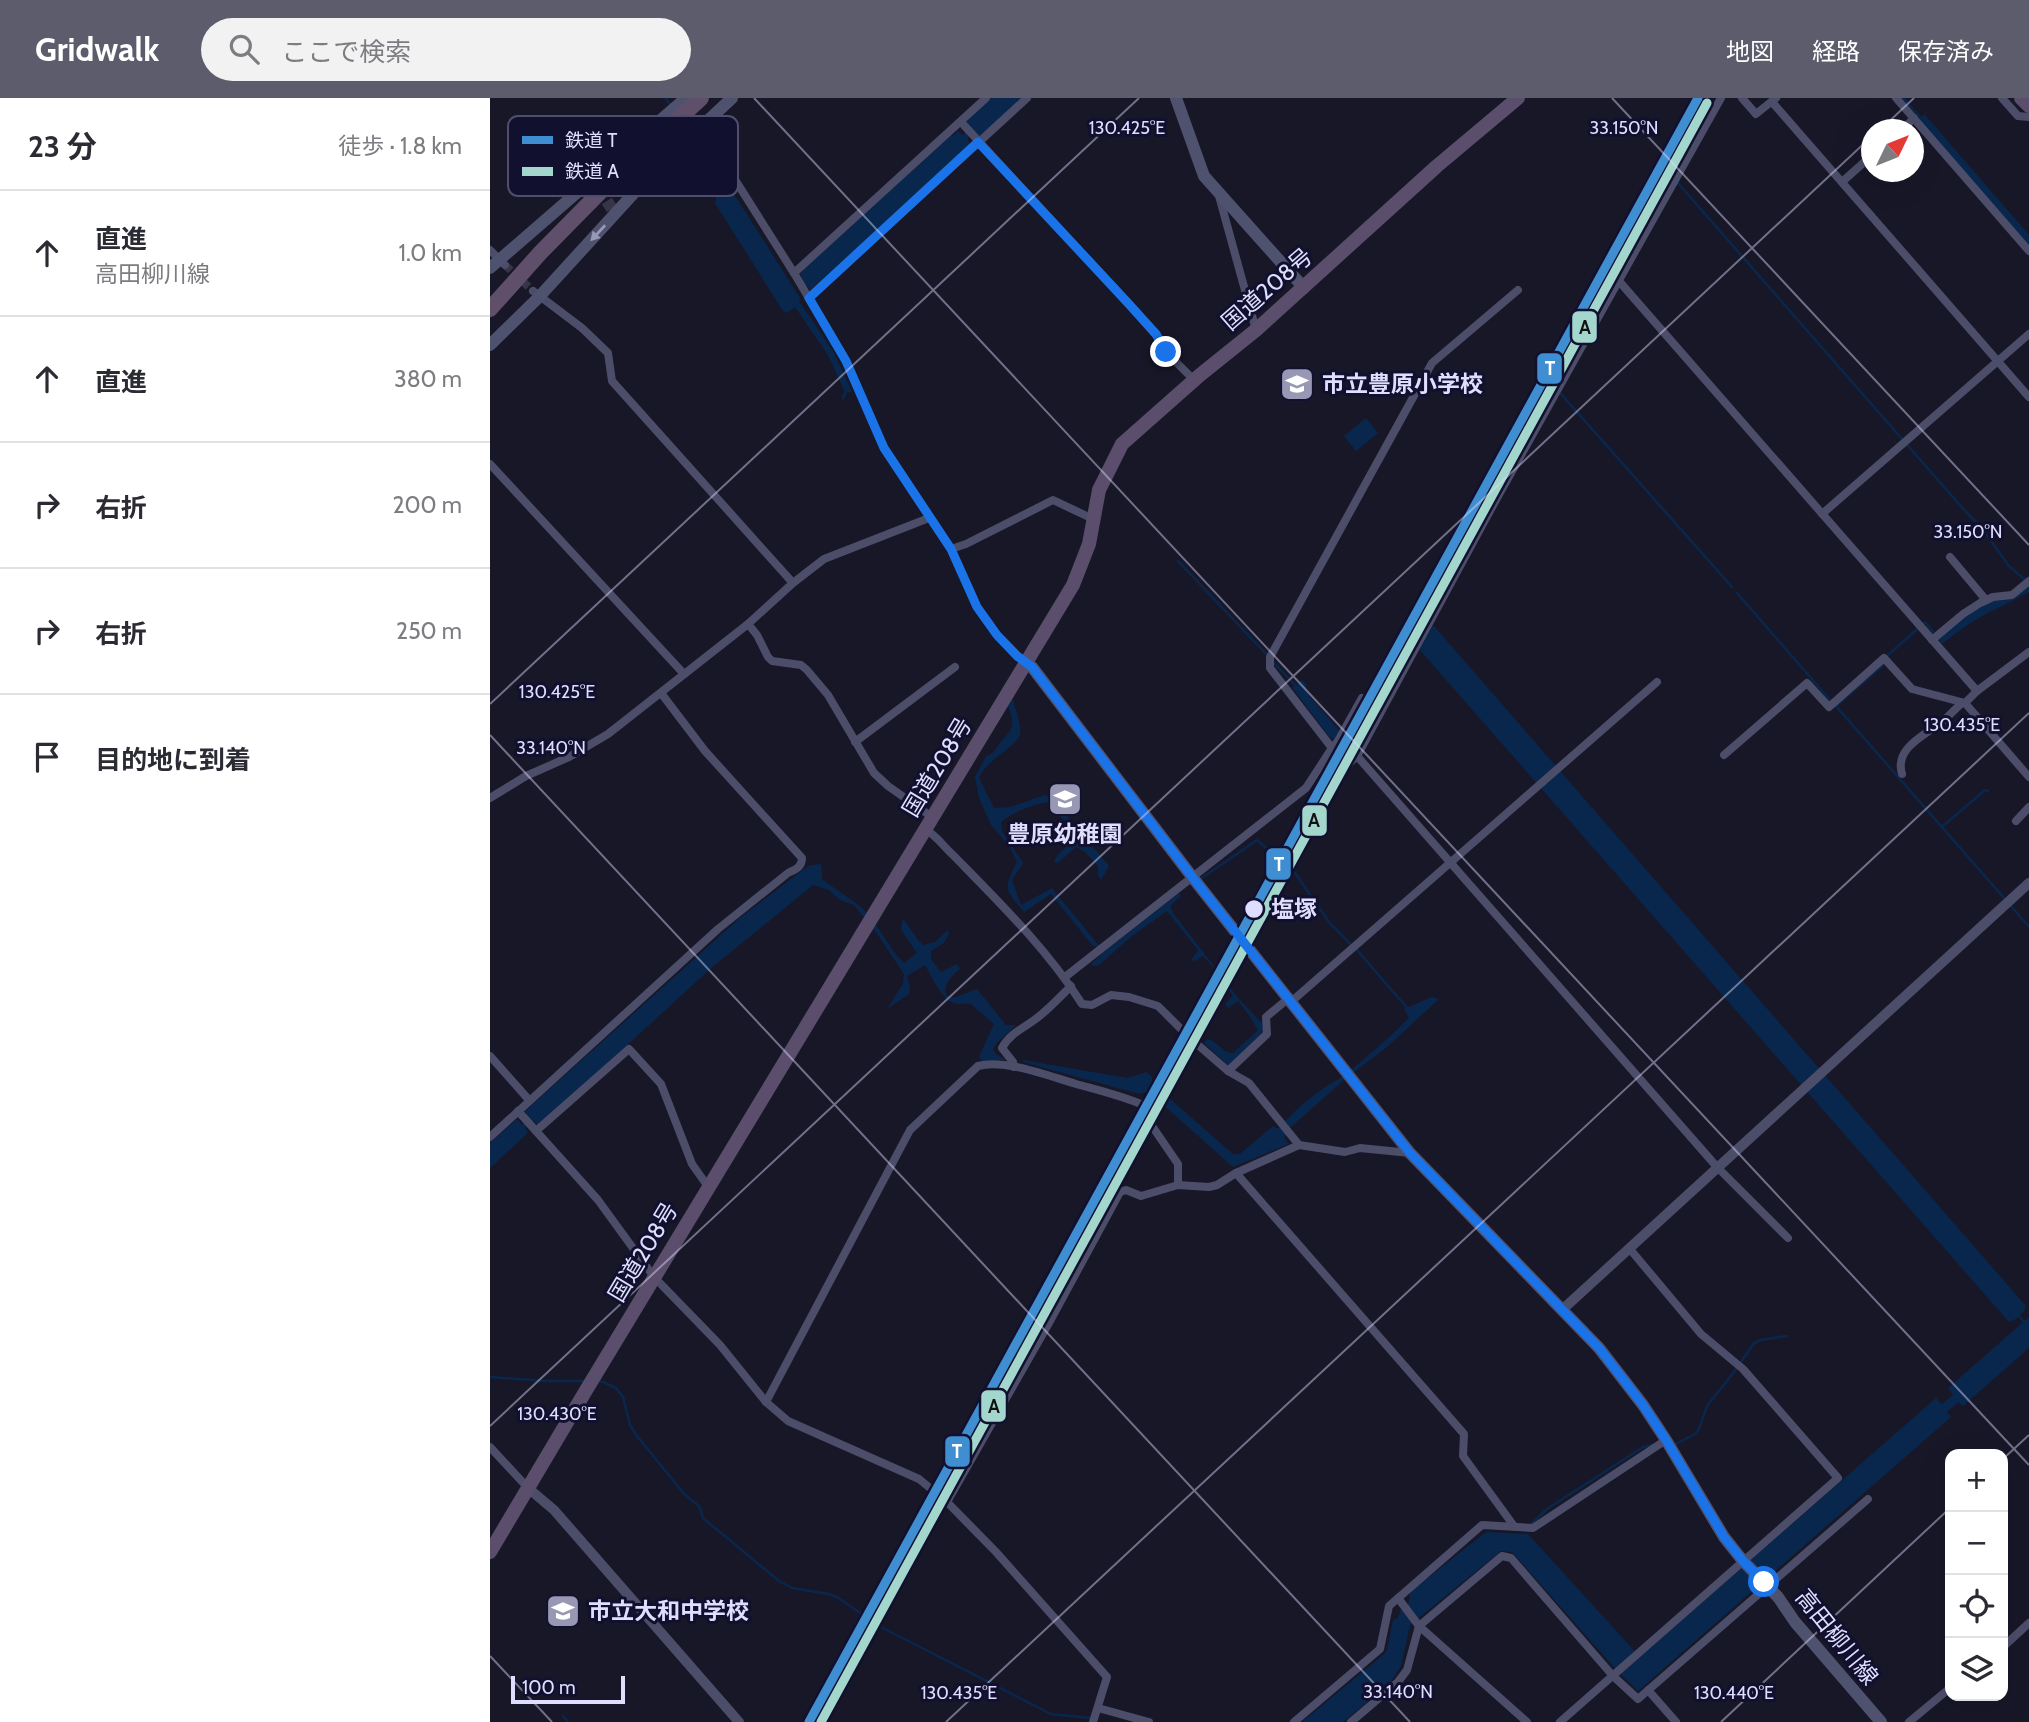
<!DOCTYPE html>
<html lang="ja">
<head>
<meta charset="utf-8">
<style>
  :root { --surface:#fff; --page:#f2f2f3; --text:#2b2b33; --muted:#7c7c81; --line:#e1e1e2; --accent:#5c5c6d }
  body { margin:0; font-family:Cabin,"Noto Sans JP",sans-serif; background:var(--page); color:var(--text) }
  .controls { position:absolute; right:21px; bottom:21px; display:grid; overflow:hidden; border-radius:14px; box-shadow:0 7px 28px #0002 }
  .controls button { width:63px; height:63px; display:grid; place-items:center; padding:0; border:0; border-bottom:2px solid var(--line); background:var(--surface); color:var(--text); font:35px sans-serif }
  .compass { position:absolute; left:1371px; top:21px; width:63px; height:63px; border-radius:50%; background:var(--surface); box-shadow:0 7px 28px #0002; rotate:47deg }
  .scale { position:absolute; left:21px; bottom:18px; width:114px; box-sizing:border-box; padding-left:7px; border:4px solid #dfdeff; border-top:0; font-size:19px; line-height:24px; white-space:nowrap; color:#dfdeff; -webkit-text-stroke:5px #12102f; paint-order:stroke }
  .stop { position:absolute; width:21px; height:21px; margin:-16px; border:5px solid #1a73e8; border-radius:50%; background:#fff }
  .stop.end { background:#1a73e8; border-color:#fff; box-shadow:0 2px 7px #0008 }
  .list { margin:0; padding:0; list-style:none }
  h2 { display:flex; justify-content:space-between; align-items:center; height:91px; margin:0; padding:0 28px; font-size:30px }
  h2 small { font-size:23px; font-weight:400; color:var(--muted) }
  .list li { display:grid; grid-template-columns:46px 1fr auto; gap:21px; align-items:center; box-sizing:border-box; height:126px; padding:0 28px; border-top:2px solid var(--line) }
  .list b { display:block; font-size:26px; white-space:nowrap }
  .list p { margin:0; font-size:23px; white-space:nowrap; color:var(--muted) }
  .list em { font-size:23px; font-style:normal; color:var(--muted) }
  .icon { flex:none; width:38px; height:38px; fill:none; stroke:currentColor; stroke-width:2; stroke-linecap:round; stroke-linejoin:round }
  .map { position:relative; flex:none; width:1539px; height:1624px; overflow:hidden }
  header { display:flex; align-items:center; gap:42px; box-sizing:border-box; height:98px; padding:0 35px; background:var(--accent); color:#fff }
  header strong { font-size:33px }
  nav { display:flex; gap:38px; margin-inline-start:auto; font-size:24px }
  .search { width:490px; height:63px; background:var(--page); display:flex; align-items:center; gap:18px; box-sizing:border-box; padding:0 24px; border-radius:38px; color:var(--muted); font-size:26px }
  main { display:flex }
  aside { flex:1; background:var(--surface) }
  .map>svg:first-child { display:block }
  .water { fill:#09274d }
  .lines { fill:none; stroke-linecap:round; stroke-linejoin:round }
  .stream { stroke:#09274d; stroke-width:2.5 }
  .minor-tunnel { stroke:#363548; stroke-width:8; stroke-dasharray:8 4; stroke-linecap:butt }
  .secondary-tunnel { stroke:#363548; stroke-width:12; stroke-dasharray:12 6; stroke-linecap:butt }
  .minor { stroke:#4c4d69; stroke-width:8 }
  .tertiary { stroke:#4c4d69; stroke-width:10 }
  .secondary { stroke:#4f526e; stroke-width:12 }
  .trunk { stroke:#5a4e6c; stroke-width:14 }
  .motorway { stroke:#5f4f6a; stroke-width:16 }
  .motorway-bridge { stroke:#5f4f6a; stroke-width:16 }
  .rail-1-casing { stroke:#12102f; stroke-width:14 }
  .rail-2-casing { stroke:#12102f; stroke-width:14 }
  .rail-1 { stroke:#408ed2; stroke-width:9 }
  .rail-2 { stroke:#a3d6cc; stroke-width:9 }
  .oneway { fill:#9798b6 }
  .route { stroke:#1a73e8; stroke-width:9 }
  .ticks { fill:none; stroke:#dfdeff; stroke-width:2; stroke-opacity:0.45 }
  .stop-dot { fill:#dfdeff; stroke:#12102f; stroke-width:2.5 }
  .labels { text-anchor:middle; stroke-width:6; stroke-linejoin:round; paint-order:stroke }
  .street-label { font-size:23px; fill:#dfdeff; stroke:#12102f }
  .poi-label { font-size:23px; font-weight:bold; fill:#dfdeff; stroke:#12102f; text-anchor:start }
  .stop-label { font-size:23px; font-weight:bold; fill:#dfdeff; stroke:#12102f; text-anchor:start }
  .key { fill:#12102f; stroke:#504e6d; stroke-width:2 }
  .key-label { font-size:19px; fill:#dfdeff }
  .ticks-label { font-size:18px; text-anchor:middle; fill:#dfdeff; stroke:#12102f; stroke-width:6; stroke-linejoin:round; paint-order:stroke }
  .line-badge { stroke:#12102f; stroke-width:2.5 }
  .badge-label { font-size:19px; text-anchor:middle; font-weight:bold; fill:#fff }
  .pale-badge-label { font-size:19px; text-anchor:middle; font-weight:bold; fill:#111 }
</style>
</head>
<body>
<header>
<strong>Gridwalk</strong>
<div class="search"><svg class="icon" aria-label="search" viewBox="0 0 24 24"><circle cx="10" cy="10" r="6"/><path d="M15 15l6 6"/></svg>ここで検索</div>
<nav><a>地図</a><a>経路</a><a>保存済み</a></nav>
</header>
<main>
<aside>
<h2>23 分<small>徒歩 · 1.8 km</small></h2>
<ul class="list">
<li><svg class="icon" aria-label="ahead" viewBox="0 0 24 24"><path d="M12 20V5M6 11l6-6 6 6"/></svg><div><b>直進</b><p>高田柳川線</p></div><em>1.0 km</em></li>
<li><svg class="icon" aria-label="ahead" viewBox="0 0 24 24"><path d="M12 20V5M6 11l6-6 6 6"/></svg><div><b>直進</b></div><em>380 m</em></li>
<li><svg class="icon" aria-label="right" viewBox="0 0 24 24"><path d="M7 20v-9h11M14 6l5 5-5 5"/></svg><div><b>右折</b></div><em>200 m</em></li>
<li><svg class="icon" aria-label="right" viewBox="0 0 24 24"><path d="M7 20v-9h11M14 6l5 5-5 5"/></svg><div><b>右折</b></div><em>250 m</em></li>
<li><svg class="icon" aria-label="arrive" viewBox="0 0 24 24"><path d="M6 21V4h12l-3 4 3 4H6"/></svg><div><b>目的地に到着</b></div></li>
</ul>
</aside>
<div class="map">
<svg width="1539" height="1624" viewBox="0 0 1539 1624">
  <rect width="100%" height="100%" fill="#181728"/>
  <g class="water">
    <polygon points="501,0 533,0 496,34 495,33 489,38 485,34 477,41 481,47 475,53 320,192 317,187 315,188 310,175 461,37 463,38 468,33 472,37 480,30 475,24"/>
    <polygon points="1434,16 1539,137 1539,148 1428,22"/>
    <polygon points="218,55 310,200 309,203 344,255 362,294 355,294 338,257 305,209 297,215 293,213 225,105 228,90 213,59"/>
    <polygon points="876,320 888,335 866,353 854,338"/>
    <path d="M 1539,487 L 1539,494 C 1530,498 1523,503 1514,507 C 1490,518 1473,529 1452,546 L 1448,541 L 1486,511 Z"/>
    <path d="M 943,527 L 1536,1208 C 1534,1215 1526,1222 1519,1224 L 929,551 Z"/>
    <polygon points="812,582 816,586 816,592 821,600 861,646 864,651 858,655 838,637 802,589"/>
    <path d="M 523,601 C 525,611 531,625 530,635 C 530,647 496,661 489,680 L 504,710 L 520,709 L 555,697 L 562,700 L 619,768 L 611,782 L 608,777 L 608,768 L 595,754 L 586,749 L 568,765 L 564,764 C 569,751 583,748 584,733 L 557,704 C 541,707 524,714 511,724 L 512,733 L 533,765 L 522,782 L 531,807 L 562,790 L 614,854 L 689,795 L 691,798 L 680,808 L 684,816 L 749,901 L 773,926 L 773,934 L 739,968 L 714,945 L 717,941 C 728,943 732,955 743,955 L 768,932 L 759,917 L 748,903 L 738,910 L 735,906 L 743,898 L 722,868 L 713,858 L 705,863 L 701,862 L 708,852 L 677,813 L 642,838 L 609,867 L 603,868 L 601,866 L 612,856 L 606,848 L 603,848 L 561,796 L 534,814 C 513,789 514,792 527,763 L 519,748 L 501,727 L 489,700 L 485,679 L 496,658 C 505,655 504,653 509,646 C 522,631 526,629 518,608 Z"/>
    <path d="M 331,766 L 332,781 C 346,792 367,804 377,815 C 391,831 399,851 414,865 L 427,855 L 411,832 L 412,823 L 414,822 L 429,843 L 433,847 L 445,844 L 458,832 L 459,836 L 454,845 L 441,853 L 441,861 L 451,874 L 467,866 L 470,871 C 462,878 453,885 456,897 L 463,900 L 487,891 L 516,927 L 526,927 L 506,946 L 503,951 L 506,956 L 516,962 L 491,963 L 489,959 L 504,926 L 481,906 C 476,905 468,907 464,905 C 452,902 441,877 435,867 L 417,878 L 420,890 L 419,896 L 397,911 L 413,886 L 414,876 L 386,834 L 364,807 L 350,802 L 339,792 L 323,787 L 219,872 L 49,1028 L 43,1023 L 35,1030 L 38,1035 L 0,1070 L 0,1045 L 27,1021 L 32,1027 L 38,1019 L 35,1013 L 251,819 L 318,768 Z"/>
    <path d="M 942,899 L 949,901 L 897,949 L 855,981 L 800,1030 L 794,1040 L 799,1046 L 743,1069 L 671,1005 L 655,994 L 649,996 L 533,964 L 533,962 L 637,980 L 657,974 L 662,979 L 662,985 L 672,994 L 743,1056 L 750,1056 L 783,1028 L 788,1031 C 802,1014 821,999 838,987 C 843,984 848,982 852,979 C 876,960 898,941 919,920 L 914,911 Z"/>
    <polygon points="1539,1219 1539,1250 1473,1308 1468,1304 1457,1314 1461,1319 1148,1593 1130,1576 1022,1454 1011,1453 920,1527 911,1568 901,1584 853,1624 812,1624 893,1557 897,1552 903,1522 907,1521 911,1512 919,1504 920,1494 996,1434 1038,1436 1150,1559 1446,1300 1452,1306 1463,1297 1458,1290"/>
  </g>
  <g class="lines">
    <g class="stream">
      <polyline points="175,0 181,7"/>
      <polyline points="1413,0 1432,21"/>
      <polyline points="205,41 217,59"/>
      <polyline points="1187,84 1476,414 1492,430 1518,467 1535,482"/>
      <polyline points="1071,296 1242,489"/>
      <polyline points="353,300 357,291"/>
      <polyline points="688,463 779,559"/>
      <polyline points="1247,495 1341,603"/>
      <polyline points="783,564 805,587"/>
      <polyline points="1345,607 1514,800"/>
      <polyline points="1346,608 1394,566 1397,558 1435,524 1445,536"/>
      <polyline points="1452,729 1495,692 1498,693"/>
      <polyline points="712,780 767,742 805,775 839,824 861,847"/>
      <polyline points="1520,807 1539,829"/>
      <polyline points="866,851 919,912"/>
      <polyline points="1528,1217 1539,1229"/>
      <polyline points="0,1279 55,1283 95,1283"/>
      <polyline points="108,1283 113,1284 126,1290 133,1299 140,1327 147,1338 195,1397 209,1408 213,1420 289,1483 302,1490 339,1496 347,1499 389,1528 561,1616 601,1620"/>
      <polyline points="1184,1347 1205,1336 1209,1331 1217,1308 1244,1274 1264,1245 1271,1242 1297,1238"/>
      <polyline points="1041,1426 1057,1411 1153,1349 1167,1346"/>
      <polyline points="73,1618 78,1624"/>
    </g>
    <polyline class="minor-tunnel" points="15,167 43,193"/>
    <polyline class="secondary-tunnel" points="107,88 122,111"/>
    <g class="minor">
      <polyline points="1252,0 1266,16 1286,0"/>
      <polyline points="1406,0 1539,153"/>
      <polyline points="1512,0 1528,18 1539,19"/>
      <polyline points="1282,4 1539,299"/>
      <polyline points="471,24 637,204 666,237 676,254 704,282"/>
      <polyline points="211,28 304,175 356,263 394,350 461,451 487,509 507,537 536,566"/>
      <polyline points="1412,32 1424,20"/>
      <polyline points="1352,84 1381,58"/>
      <polyline points="729,98 766,232"/>
      <polyline points="0,152 15,167"/>
      <polyline points="304,175 496,0"/>
      <polyline points="1128,182 1487,593 1475,605 1539,679"/>
      <polyline points="43,193 92,230 118,255 122,283 303,485"/>
      <polyline points="319,200 537,0"/>
      <polyline points="0,366 194,576"/>
      <polyline points="1332,416 1539,236"/>
      <polyline points="461,451 476,446 563,402 603,421"/>
      <polyline points="1460,459 1496,502"/>
      <polyline points="258,526 267,537 278,559 282,563 311,567 317,572 338,597 384,675 398,688 442,719"/>
      <polyline points="1442,542 1473,516 1490,505 1503,499 1522,497 1539,483"/>
      <polyline points="1487,593 1539,554"/>
      <polyline points="365,644 465,569"/>
      <polyline points="842,650 848,643 872,600"/>
      <polyline points="1234,657 1317,585 1339,609 1394,560 1422,591 1475,605"/>
      <polyline points="867,658 1227,1069 1298,1140"/>
      <polyline points="834,665 842,670 854,670 867,658 1007,400 1231,0"/>
      <path d="M 1412,676 C 1404,650 1435,637 1452,624 C 1459,618 1465,611 1472,605"/>
      <polyline points="0,700 36,678 79,659 118,636 258,526 303,485 334,461 439,420"/>
      <polyline points="1526,723 1539,709"/>
      <path d="M 435,731 C 447,738 453,748 463,757 C 509,804 557,851 592,906 L 602,907 L 621,897 L 639,899 L 668,908 L 700,940 L 738,973 L 759,985 L 809,1047"/>
      <polyline points="575,879 816,690 842,650 780,570 780,559 942,265 1028,192"/>
      <polyline points="802,903 1167,584"/>
      <polyline points="0,958 39,1002"/>
      <path d="M 524,969 L 523,964 L 512,950 C 520,935 534,930 547,920 C 559,911 570,899 581,888"/>
      <polyline points="738,973 777,936 776,919 799,900"/>
      <polyline points="28,1013 108,1102 164,1179 230,1247 276,1304 298,1323 429,1381 457,1404 506,1454 617,1579 603,1624"/>
      <polyline points="46,1033 139,951 171,986 202,1066 219,1090"/>
      <path d="M 0,1039 L 228,831 L 298,775 C 306,771 312,769 312,760 L 215,653 L 171,595"/>
      <polyline points="746,1075 974,1336 973,1358 1024,1428"/>
      <polyline points="688,1087 688,1066 660,1025 660,1010 700,940"/>
      <path d="M 276,1304 L 420,1032 L 488,968 C 516,961 559,978 586,986 C 611,993 637,999 660,1010"/>
      <polyline points="0,1349 38,1390"/>
      <polyline points="457,1404 559,1225 630,1094 636,1092 651,1098 688,1087 719,1089 727,1087 746,1075 809,1047 855,1054 870,1050 920,1055"/>
      <polyline points="908,1500 929,1528 1037,1624"/>
      <polyline points="1513,1549 1539,1525"/>
      <polyline points="1158,1592 1186,1624"/>
      <polyline points="608,1610 659,1624"/>
      <polyline points="804,1624 890,1551 899,1508 992,1427 1043,1430 1176,1342"/>
      <polyline points="861,1624 908,1584 917,1572 929,1528 1012,1458 1021,1460 1123,1578 1148,1601 1378,1401"/>
      <polyline points="1070,1624 1348,1380 1253,1271 1211,1236 1139,1150"/>
      <polyline points="1419,1624 1460,1590"/>
    </g>
    <g class="tertiary">
      <polyline points="1073,1211 1539,785"/>
      <polyline points="38,1390 64,1412 249,1624"/>
    </g>
    <g class="secondary">
      <polyline points="686,0 714,78 814,190"/>
      <polyline points="0,170 196,0"/>
      <polyline points="0,247 49,199 165,72 242,0"/>
      <polyline points="536,566 542,569 703,780 920,1055 1109,1250 1153,1307 1176,1342 1234,1439 1253,1463 1288,1499 1305,1524 1391,1624"/>
    </g>
    <g class="trunk">
      <polyline points="1531,0 1539,8"/>
      <polyline points="0,1454 95,1294 583,487 599,446 609,392 632,346 710,277 766,232 947,68 1028,0"/>
    </g>
    <polyline class="motorway" points="0,211 51,154 120,84"/>
    <polyline class="motorway-bridge" points="120,84 211,0"/>
    <g class="rail-1-casing">
      <polyline id="rail-1" points="319,1624 1208,0"/>
    </g>
    <g class="rail-2-casing">
      <polyline id="rail-2" points="331,1624 1217,5"/>
    </g>
    <use href="#rail-1" class="rail-1"/>
    <use href="#rail-2" class="rail-2"/>
  </g>
  <defs><path id="oneway-solid" d="M-6-.8H1V-3.2L6.5 0L1 3.2V.8H-6Z" transform="scale(1.75)"/></defs>
  <use class="oneway" href="#oneway-solid" transform="translate(108 135) rotate(133)"/>
  <g class="lines">
    <polyline class="route" points="676,254 666,236 637,204 488,44 319,200 356,263 394,350 461,451 487,509 507,537 527,558 542,569 703,780 920,1055 1109,1250 1153,1307 1176,1342 1234,1439 1253,1463 1274,1484"/>
  </g>
  <path class="ticks" d="M 264,0 L 1539,1367M 1122,0 L 1539,447M 1390,32 L 1424,0M 0,606 L 649,0M 0,637 L 920,1624M 0,1328 L 1381,39M 1513,1361 L 1539,1337M 0,1558 L 62,1624M 456,1624 L 1539,615M 1231,1624 L 1460,1410"/>
  <defs>
    <g id="school-square" transform="scale(1.75)"><rect x="-9" y="-9" width="18" height="18" rx="4" fill="#9998b4" stroke="#12102f"/><path d="M0-5L7-2L0 1L-7-2ZM-4 1L0 2.5L4 1V4Q0 6-4 4Z" fill="#fff"/></g>
  </defs>
  <g fill-rule="evenodd">
    <use href="#school-square" x="807" y="286"/>
    <use href="#school-square" x="575" y="701"/>
    <use href="#school-square" x="73" y="1513"/>
  </g>
  <circle class="stop-dot" cx="764" cy="811" r="10"/>
  <g class="labels">
    <g class="street-label">
      <text transform="translate(777 191) rotate(-41)" y="8">国道208号</text>
      <text transform="translate(447 669) rotate(-59)" y="8">国道208号</text>
      <text transform="translate(153 1154) rotate(-59)" y="8">国道208号</text>
      <text transform="translate(1347 1539) rotate(51)" y="8">高田柳川線</text>
    </g>
    <g class="poi-label">
      <text x="832" y="294">市立豊原小学校</text>
      <text x="575" y="744" text-anchor="middle">豊原幼稚園</text>
      <text x="98" y="1521">市立大和中学校</text>
    </g>
    <g class="stop-label">
      <text x="781" y="819">塩塚</text>
    </g>
  </g>
  <rect x="18" y="18" width="230" height="80" rx="10" class="key"/>
  <rect x="32" y="38" width="31" height="8" fill="#408ed2"/>
  <rect x="32" y="69" width="31" height="9" fill="#a3d6cc"/>
  <g class="key-label">
    <text x="75" y="49">鉄道 T</text>
    <text x="75" y="80">鉄道 A</text>
  </g>
  <g class="ticks-label">
    <text x="637" y="36">130.425°E</text>
    <text x="1134" y="36">33.150°N</text>
    <text x="1478" y="440">33.150°N</text>
    <text x="67" y="600">130.425°E</text>
    <text x="1472" y="633">130.435°E</text>
    <text x="61" y="656">33.140°N</text>
    <text x="67" y="1322">130.430°E</text>
    <text x="908" y="1600">33.140°N</text>
    <text x="469" y="1601">130.435°E</text>
    <text x="1244" y="1601">130.440°E</text>
  </g>
  <g class="line-badge">
    <rect x="1081" y="212" width="27" height="34" rx="7" fill="#a3d6cc"/>
    <rect x="1046" y="254" width="27" height="33" rx="7" fill="#408ed2"/>
    <rect x="811" y="706" width="27" height="33" rx="7" fill="#a3d6cc"/>
    <rect x="775" y="749" width="27" height="34" rx="7" fill="#408ed2"/>
    <rect x="490" y="1291" width="27" height="34" rx="7" fill="#a3d6cc"/>
    <rect x="454" y="1337" width="27" height="33" rx="7" fill="#408ed2"/>
  </g>
  <g class="badge-label">
    <text x="1060" y="277">T</text>
    <text x="789" y="773">T</text>
    <text x="467" y="1360">T</text>
  </g>
  <g class="pale-badge-label">
    <text x="1095" y="236">A</text>
    <text x="824" y="729">A</text>
    <text x="504" y="1315">A</text>
  </g>
</svg>
<div class="controls">
<button>+</button>
<button>−</button>
<button><svg class="icon" aria-label="locate" viewBox="0 0 24 24"><circle cx="12" cy="12" r="6"/><path d="M12 2v4M12 18v4M2 12h4M18 12h4"/></svg></button>
<button><svg class="icon" aria-label="layers" viewBox="0 0 24 24"><path d="M12 4l9 5-9 5-9-5zM3 14l9 5 9-5"/></svg></button>
</div>
<svg class="compass" viewBox="-18 -18 36 36"><path d="M0-13l5 13h-10z" fill="#e53935"/><path d="M0 13l5-13h-10z" fill="#7c7c81"/></svg>
<div class="scale">100 m</div>
<div class="stop" style="left:1274px;top:1484px"></div>
<div class="stop end" style="left:676px;top:254px"></div>
</div>
</main>
</body>
</html>
